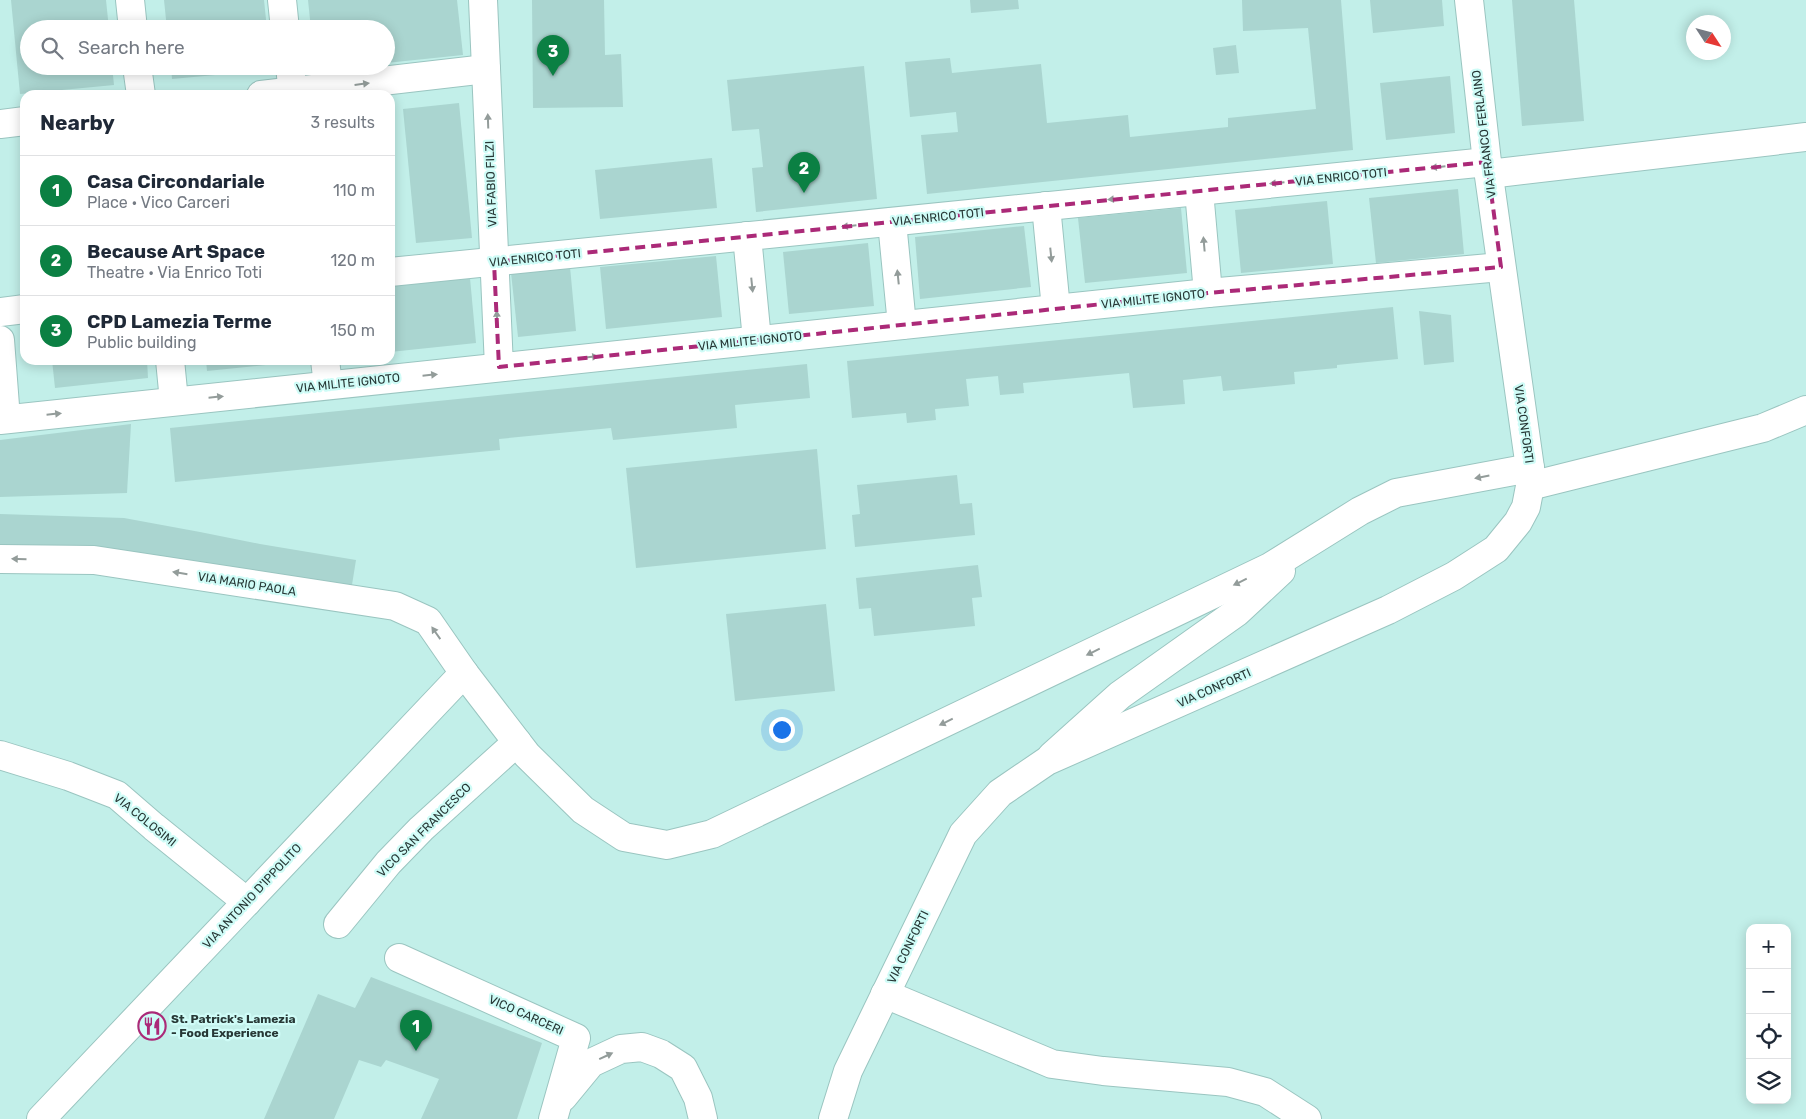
<!DOCTYPE html>
<html lang="en">
<head>
<meta charset="utf-8">
<style>
  :root { --surface:#fff; --page:#f2f2f3; --text:#1f2937; --muted:#747a83; --line:#e0e1e3; --accent:#0b8043 }
  body { margin:0; font-family:Rubik,sans-serif; background:var(--page); color:var(--text) }
  .controls { position:absolute; right:15px; bottom:15px; display:grid; overflow:hidden; border-radius:10px; box-shadow:0 2px 12px #0003 }
  .controls button { width:45px; height:45px; display:grid; place-items:center; padding:0; border:0; border-bottom:1px solid var(--line); background:var(--surface); color:var(--text); font:25px sans-serif }
  .compass { position:absolute; left:1686px; top:15px; width:45px; height:45px; border-radius:50%; background:var(--surface); box-shadow:0 2px 12px #0003; rotate:126deg }
  .you { position:absolute; left:781px; top:729px; width:18px; height:18px; margin:-12px; border:4px solid #fff; border-radius:50%; background:#1a73e8; box-shadow:0 0 0 8px #1a73e833 }
  .badge { display:grid; place-items:center; width:32px; height:32px; border-radius:50%; background:var(--accent); color:#fff; font-size:16px; font-weight:700 }
  .pin { position:absolute; translate:-50% -41px; filter:drop-shadow(0 1px 2px #0008) }
  .pin::after { content:''; position:absolute; top:26px; width:18px; height:15px; background:inherit; clip-path:polygon(0 0,100% 0,50% 100%) }
  .list { margin:0; padding:0; list-style:none }
  h2 { display:flex; justify-content:space-between; align-items:center; height:65px; margin:0; padding:0 20px; font-size:21px }
  h2 small { font-size:16px; font-weight:400; color:var(--muted) }
  .list li { display:grid; grid-template-columns:32px 1fr auto; gap:15px; align-items:center; box-sizing:border-box; height:70px; padding:0 20px; border-top:1px solid var(--line) }
  .list b { display:block; font-size:19px; white-space:nowrap }
  .list p { margin:0; font-size:16px; white-space:nowrap; color:var(--muted) }
  .list em { font-size:16px; font-style:normal; color:var(--muted) }
  .icon { flex:none; width:28px; height:28px; fill:none; stroke:currentColor; stroke-width:2; stroke-linecap:round; stroke-linejoin:round }
  .map { position:relative; flex:none; width:1806px; height:1119px; overflow:hidden }
  .search { position:absolute; background:var(--surface); box-shadow:0 2px 12px #0003; left:20px; top:20px; width:375px; height:55px; display:flex; align-items:center; gap:12px; box-sizing:border-box; padding:0 18px; border-radius:28px; color:var(--muted); font-size:19px }
  .panel { position:absolute; background:var(--surface); box-shadow:0 2px 12px #0003; left:20px; top:90px; width:375px; height:275px; border-radius:15px }
  .map>svg:first-child { display:block }
  .building { fill:#aad5d0 }
  .lines { fill:none; stroke-linecap:round; stroke-linejoin:round }
  .street-casing { stroke:#9ac5c0; stroke-width:30 }
  .secondary-casing { stroke:#9ac5c0; stroke-width:30 }
  .street { stroke:#fff; stroke-width:28 }
  .secondary { stroke:#fff; stroke-width:28 }
  .oneway { fill:#939c9a }
  .marked { fill:none; stroke:#ab2a78; stroke-width:4; stroke-dasharray:10 6; stroke-linejoin:round }
  .labels { text-anchor:middle; stroke-width:4.5; stroke-linejoin:round; paint-order:stroke }
  .street-label { font-size:12px; fill:#273836; stroke:#cffcf7 }
  .poi-label { font-size:12px; font-weight:bold; fill:#273836; stroke:#cffcf7; text-anchor:start }
</style>
</head>
<body>
<div class="map">
<svg width="1806" height="1119" viewBox="0 0 1806 1119">
  <rect width="100%" height="100%" fill="#c2efe9"/>
  <g class="building">
    <polygon points="11,0 106,0 109,29 29,29 29,66 112,66 114,85 20,94"/>
    <polygon points="164,0 264,0 267,29 167,29"/>
    <polygon points="308,0 457,0 463,55 386,63 386,29 311,29"/>
    <polygon points="532,0 604,0 605,55 621,54 623,107 533,108"/>
    <polygon points="970,0 1018,0 1019,9 971,13"/>
    <polygon points="1242,0 1341,0 1353,150 927,194 921,135 958,132 956,112 910,117 905,62 950,58 952,73 1041,64 1047,123 1128,115 1130,137 1228,127 1228,118 1316,109 1308,28 1243,31"/>
    <polygon points="1370,0 1442,0 1444,26 1373,33"/>
    <polygon points="1512,0 1574,0 1584,121 1522,126"/>
    <polygon points="1236,45 1239,73 1216,75 1213,48"/>
    <polygon points="171,66 271,66 271,70 172,79"/>
    <polygon points="314,66 340,66 340,68 315,70"/>
    <polygon points="864,66 877,199 756,212 752,168 763,167 759,129 732,131 727,80"/>
    <polygon points="1450,76 1455,133 1386,140 1380,83"/>
    <polygon points="459,103 472,238 416,243 403,109"/>
    <polygon points="712,158 717,208 600,219 595,170"/>
    <polygon points="1458,189 1464,254 1376,263 1369,198"/>
    <polygon points="1327,201 1333,264 1241,273 1235,210"/>
    <polygon points="1181,208 1187,273 1085,283 1078,218"/>
    <polygon points="390,219 391,219 394,245 390,246"/>
    <polygon points="1024,226 1031,287 920,299 915,237"/>
    <polygon points="868,243 874,306 789,314 783,252"/>
    <polygon points="716,256 722,317 606,329 600,267"/>
    <polygon points="570,267 576,331 518,337 511,273"/>
    <polygon points="470,278 476,343 390,352 390,286"/>
    <polygon points="1393,307 1398,359 1337,365 1337,368 1294,372 1295,384 1223,391 1221,376 1183,380 1185,404 1133,408 1129,373 1023,383 1024,393 1000,395 998,376 966,379 969,406 935,409 936,420 907,423 906,413 852,418 847,361"/>
    <polygon points="1419,311 1451,315 1454,362 1424,365"/>
    <polygon points="52,360 147,360 148,378 55,388"/>
    <polygon points="206,360 304,360 304,361 207,371"/>
    <polygon points="807,364 810,398 735,405 737,428 613,440 611,428 499,439 500,450 175,482 170,428"/>
    <polygon points="131,424 127,493 0,497 0,440"/>
    <polygon points="817,449 826,549 636,568 626,468"/>
    <polygon points="957,475 960,504 972,503 975,535 855,547 852,515 860,514 857,485"/>
    <polygon points="0,514 124,518 200,532 260,544 356,560 351,591 0,552"/>
    <polygon points="978,565 982,597 972,598 975,626 874,636 871,608 859,609 856,578"/>
    <polygon points="826,604 835,691 735,701 726,614"/>
    <polygon points="371,977 542,1043 517,1119 421,1119 439,1079 386,1060 381,1067 359,1060 334,1119 264,1119 318,994 355,1008"/>
  </g>
  <g class="lines">
    <g class="street-casing">
      <g id="street">
        <polyline points="130,0 133,29"/>
        <polyline points="282,0 285,29"/>
        <polyline points="483,0 499,367"/>
        <polyline points="137,66 141,95"/>
        <polyline points="290,66 293,95"/>
        <polyline points="261,95 486,69"/>
        <polyline points="0,124 25,121"/>
        <polyline points="1489,174 1806,137"/>
        <polyline points="1199,191 1208,293"/>
        <polyline points="1046,206 1056,309"/>
        <polyline points="892,222 902,325"/>
        <polyline points="747,236 757,340"/>
        <polyline points="390,272 1487,162"/>
        <polyline points="0,312 25,309"/>
        <polyline points="0,340 6,419"/>
        <polyline points="170,360 174,401"/>
        <polyline points="325,360 328,385"/>
        <polyline points="0,420 1208,293 1501,267"/>
        <polyline points="1530,486 1763,428 1806,410"/>
        <polyline points="0,559 94,560 395,606 428,621 464,673 527,755 583,810 624,837 667,845 712,834 1270,567 1360,511 1396,493 1530,468"/>
        <polyline points="0,755 68,776 117,795 154,827 247,902"/>
        <polyline points="1052,756 1120,695 1237,612 1281,571"/>
        <polyline points="338,924 388,863 421,829 517,742"/>
        <polyline points="399,958 576,1038 553,1119"/>
        <polyline points="885,994 1052,1064 1103,1071 1228,1082 1265,1092 1307,1119"/>
        <polyline points="563,1097 591,1063 621,1049 642,1047 661,1054 683,1068 698,1098 703,1119"/>
        <polyline points="41,1119 464,673"/>
      </g>
    </g>
    <g class="secondary-casing">
      <polyline id="secondary" points="833,1119 848,1071 963,834 1000,793 1047,761 1388,610 1454,576 1496,549 1518,522 1526,507 1530,486 1530,468 1487,162 1469,0"/>
    </g>
    <use href="#street" class="street"/>
    <use href="#secondary" class="secondary"/>
  </g>
  <defs><path id="oneway-solid" d="M-6-.8H1V-3.2L6.5 0L1 3.2V.8H-6Z" transform="scale(1.25)"/></defs>
  <g class="oneway">
    <use href="#oneway-solid" transform="translate(362 84) rotate(-7)"/>
    <use href="#oneway-solid" transform="translate(488 121) rotate(-92)"/>
    <use href="#oneway-solid" transform="translate(1438 167) rotate(174)"/>
    <use href="#oneway-solid" transform="translate(1277 183) rotate(174)"/>
    <use href="#oneway-solid" transform="translate(1115 199) rotate(174)"/>
    <use href="#oneway-solid" transform="translate(849 226) rotate(174)"/>
    <use href="#oneway-solid" transform="translate(1204 244) rotate(-95)"/>
    <use href="#oneway-solid" transform="translate(1051 255) rotate(84)"/>
    <use href="#oneway-solid" transform="translate(898 277) rotate(-96)"/>
    <use href="#oneway-solid" transform="translate(752 285) rotate(84)"/>
    <use href="#oneway-solid" transform="translate(497 318) rotate(-93)"/>
    <use href="#oneway-solid" transform="translate(591 357) rotate(-6)"/>
    <use href="#oneway-solid" transform="translate(430 375) rotate(-6)"/>
    <use href="#oneway-solid" transform="translate(216 397) rotate(-6)"/>
    <use href="#oneway-solid" transform="translate(54 414) rotate(-6)"/>
    <use href="#oneway-solid" transform="translate(1482 477) rotate(169)"/>
    <use href="#oneway-solid" transform="translate(19 559) rotate(-179)"/>
    <use href="#oneway-solid" transform="translate(180 573) rotate(-171)"/>
    <use href="#oneway-solid" transform="translate(1240 582) rotate(154)"/>
    <use href="#oneway-solid" transform="translate(436 633) rotate(-125)"/>
    <use href="#oneway-solid" transform="translate(1093 652) rotate(154)"/>
    <use href="#oneway-solid" transform="translate(946 722) rotate(154)"/>
    <use href="#oneway-solid" transform="translate(606 1056) rotate(-25)"/>
  </g>
  <path class="marked" d="M 1487,162 L 1501,267 L 1208,293 L 499,367 L 494,262 Z"/>
  <defs>
    <g id="restaurant-ring" transform="scale(1.4375)"><circle r="9.5" fill="#cffcf7" stroke="#ab2a78" stroke-width="1.5"/><path d="M-5-6h1v4h1v-4h1v4h1v-4h1v5L-1.5 .5V6h-2V.5L-5-1ZM5-6V6H3V1.5H1.5Q1.5-4 5-6Z" fill="#ab2a78"/></g>
  </defs>
  <g fill-rule="evenodd">
    <use href="#restaurant-ring" x="152" y="1026"/>
  </g>
  <g class="labels">
    <g class="street-label">
      <text transform="translate(1484 134) rotate(-97)" y="4">VIA FRANCO FERLAINO</text>
      <text transform="translate(1341 177) rotate(-6)" y="4">VIA ENRICO TOTI</text>
      <text transform="translate(491 184) rotate(-92)" y="4">VIA FABIO FILZI</text>
      <text transform="translate(938 217) rotate(-6)" y="4">VIA ENRICO TOTI</text>
      <text transform="translate(535 258) rotate(-6)" y="4">VIA ENRICO TOTI</text>
      <text transform="translate(1153 299) rotate(-6)" y="4">VIA MILITE IGNOTO</text>
      <text transform="translate(750 341) rotate(-6)" y="4">VIA MILITE IGNOTO</text>
      <text transform="translate(348 383) rotate(-6)" y="4">VIA MILITE IGNOTO</text>
      <text transform="translate(1524 424) rotate(82)" y="4">VIA CONFORTI</text>
      <text transform="translate(247 584) rotate(9)" y="4">VIA MARIO PAOLA</text>
      <text transform="translate(1214 688) rotate(-24)" y="4">VIA CONFORTI</text>
      <text transform="translate(145 820) rotate(39)" y="4">VIA COLOSIMI</text>
      <text transform="translate(424 830) rotate(-45)" y="4">VICO SAN FRANCESCO</text>
      <text transform="translate(252 896) rotate(-47)" y="4">VIA ANTONIO D'IPPOLITO</text>
      <text transform="translate(908 947) rotate(-64)" y="4">VIA CONFORTI</text>
      <text transform="translate(526 1015) rotate(24)" y="4">VICO CARCERI</text>
    </g>
    <g class="poi-label">
      <text x="171" y="1023">St. Patrick's Lamezia<tspan x="171" dy="14">- Food Experience</tspan></text>
    </g>
  </g>
</svg>
<div class="controls">
<button>+</button>
<button>−</button>
<button><svg class="icon" aria-label="locate" viewBox="0 0 24 24"><circle cx="12" cy="12" r="6"/><path d="M12 2v4M12 18v4M2 12h4M18 12h4"/></svg></button>
<button><svg class="icon" aria-label="layers" viewBox="0 0 24 24"><path d="M12 4l9 5-9 5-9-5zM3 14l9 5 9-5"/></svg></button>
</div>
<svg class="compass" viewBox="-18 -18 36 36"><path d="M0-13l5 13h-10z" fill="#e53935"/><path d="M0 13l5-13h-10z" fill="#747a83"/></svg>
<div class="you"></div>
<div class="pin badge" style="left:416px;top:1051px">1</div>
<div class="pin badge" style="left:804px;top:193px">2</div>
<div class="pin badge" style="left:553px;top:76px">3</div>
<div class="search"><svg class="icon" aria-label="search" viewBox="0 0 24 24"><circle cx="10" cy="10" r="6"/><path d="M15 15l6 6"/></svg>Search here</div>
<section class="panel">
<h2>Nearby<small>3 results</small></h2>
<ul class="list">
<li><span class="badge">1</span><div><b>Casa Circondariale</b><p>Place · Vico Carceri</p></div><em>110 m</em></li>
<li><span class="badge">2</span><div><b>Because Art Space</b><p>Theatre · Via Enrico Toti</p></div><em>120 m</em></li>
<li><span class="badge">3</span><div><b>CPD Lamezia Terme</b><p>Public building</p></div><em>150 m</em></li>
</ul>
</section>
</div>
</body>
</html>
